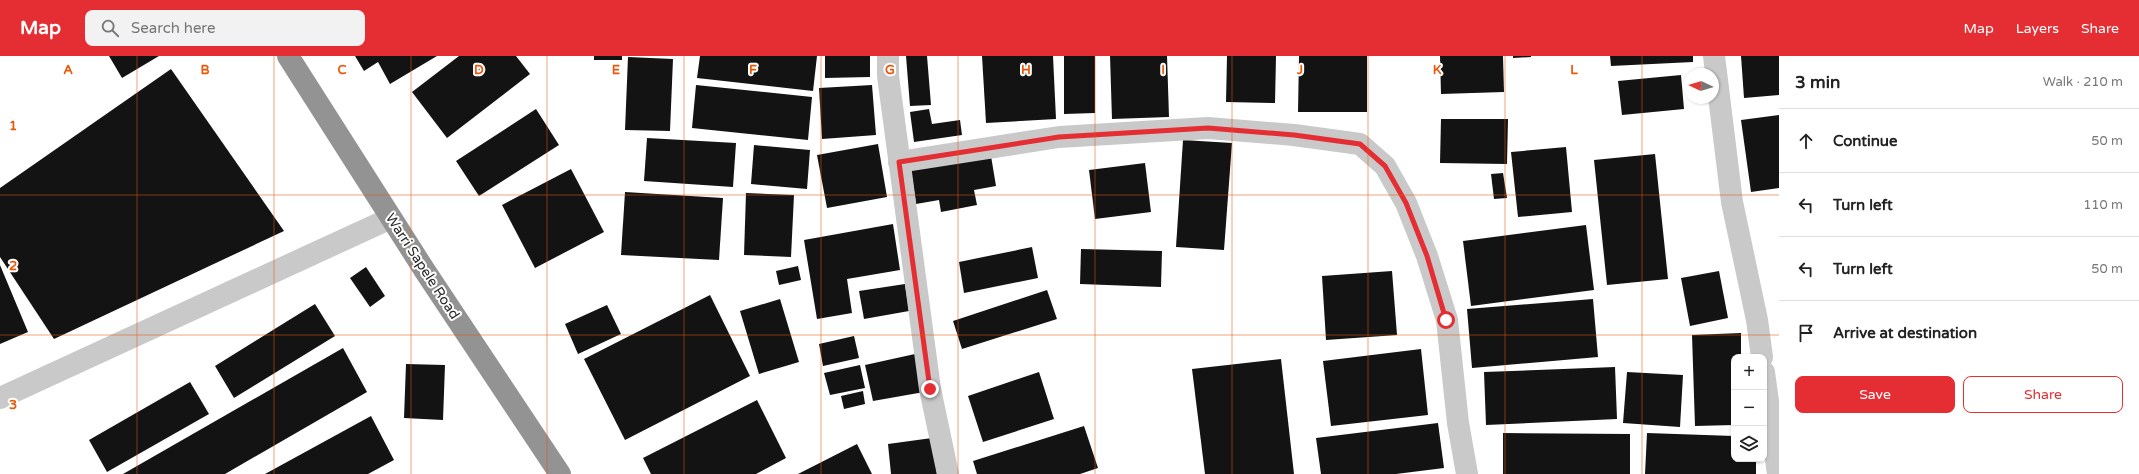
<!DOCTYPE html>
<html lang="en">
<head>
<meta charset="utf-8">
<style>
  :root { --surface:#fff; --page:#f2f2f2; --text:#222; --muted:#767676; --line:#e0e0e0; --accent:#e42e33 }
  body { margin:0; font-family:"Varela Round",sans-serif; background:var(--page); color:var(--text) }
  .controls { position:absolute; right:12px; bottom:12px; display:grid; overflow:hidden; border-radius:8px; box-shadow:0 1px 3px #0004 }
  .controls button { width:36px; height:36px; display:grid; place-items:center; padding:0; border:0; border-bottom:1px solid var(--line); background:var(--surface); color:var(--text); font:20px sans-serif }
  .compass { position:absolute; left:1683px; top:12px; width:36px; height:36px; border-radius:50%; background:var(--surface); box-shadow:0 1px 3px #0004; rotate:274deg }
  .stop { position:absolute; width:12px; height:12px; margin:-9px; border:3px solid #e42e33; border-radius:50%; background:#fff }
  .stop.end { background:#e42e33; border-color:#fff; box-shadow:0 1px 4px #0008 }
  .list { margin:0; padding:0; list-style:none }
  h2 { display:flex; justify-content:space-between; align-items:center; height:52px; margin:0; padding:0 16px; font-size:17px }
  h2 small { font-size:13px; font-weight:400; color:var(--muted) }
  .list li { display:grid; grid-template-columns:26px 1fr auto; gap:12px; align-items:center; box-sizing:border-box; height:64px; padding:0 16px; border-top:1px solid var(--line) }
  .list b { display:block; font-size:15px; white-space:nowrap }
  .list em { font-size:13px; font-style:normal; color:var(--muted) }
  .actions { display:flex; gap:8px; padding:12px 16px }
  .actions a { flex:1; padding:9px 0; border:1px solid var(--accent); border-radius:8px; text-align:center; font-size:14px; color:var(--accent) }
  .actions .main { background:var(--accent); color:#fff }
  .icon { flex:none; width:22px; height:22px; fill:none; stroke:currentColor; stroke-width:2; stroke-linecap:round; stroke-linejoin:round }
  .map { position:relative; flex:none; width:1779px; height:418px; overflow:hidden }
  header { display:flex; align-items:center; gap:24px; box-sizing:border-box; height:56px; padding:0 20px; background:var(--accent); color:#fff }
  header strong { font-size:19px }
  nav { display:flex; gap:22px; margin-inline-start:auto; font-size:14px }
  .search { width:280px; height:36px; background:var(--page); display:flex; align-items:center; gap:10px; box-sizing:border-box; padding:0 14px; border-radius:8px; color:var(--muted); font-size:15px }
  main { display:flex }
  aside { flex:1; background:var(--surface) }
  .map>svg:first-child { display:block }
  .building { fill:#131313 }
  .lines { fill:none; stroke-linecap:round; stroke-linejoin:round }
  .street { stroke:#c9c9c9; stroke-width:22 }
  .highway { stroke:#939393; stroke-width:22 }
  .route { stroke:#e42e33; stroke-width:5 }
  .grid { fill:none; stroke:#e8590c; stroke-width:1; stroke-opacity:0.55 }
  .labels { text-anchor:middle; stroke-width:4; stroke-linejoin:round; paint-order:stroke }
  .street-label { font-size:14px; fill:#2c2c2c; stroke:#fff }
  .grid-label { font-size:13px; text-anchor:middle; font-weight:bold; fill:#e8590c; stroke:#fff; stroke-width:4; stroke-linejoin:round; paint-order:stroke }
</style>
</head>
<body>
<header>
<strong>Map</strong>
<div class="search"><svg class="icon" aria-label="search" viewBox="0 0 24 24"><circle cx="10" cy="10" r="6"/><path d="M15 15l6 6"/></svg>Search here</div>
<nav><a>Map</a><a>Layers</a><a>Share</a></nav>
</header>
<main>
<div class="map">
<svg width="1779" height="418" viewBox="0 0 1779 418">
  <rect width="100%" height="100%" fill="#fff"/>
  <g class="building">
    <polygon points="109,0 159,0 122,22"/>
    <polygon points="355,0 437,0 390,28 378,6 364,15"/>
    <polygon points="459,0 516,0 530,18 447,82 412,36"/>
    <rect x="594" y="0" width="28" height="4"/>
    <polygon points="700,0 817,0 813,35 697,22"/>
    <polygon points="825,0 870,0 870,21 825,22"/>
    <polygon points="906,0 927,0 931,49 910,50"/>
    <polygon points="982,0 1053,0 1056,63 986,67"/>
    <polygon points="1064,0 1095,0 1095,57 1064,58"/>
    <polygon points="1110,0 1167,0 1169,61 1112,63"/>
    <polygon points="1227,0 1276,0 1275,47 1226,46"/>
    <polygon points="1299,0 1367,0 1367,56 1298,56"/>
    <polygon points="1440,0 1503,0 1504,36 1441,38"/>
    <polygon points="1513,0 1531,0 1531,1 1513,2"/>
    <polygon points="1610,0 1693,0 1693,6 1611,10"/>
    <polygon points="1741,0 1779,0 1779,39 1744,42"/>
    <polygon points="628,1 673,3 670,75 625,74"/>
    <polygon points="171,13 284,175 54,283 0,201 0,132"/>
    <polygon points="1681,19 1684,53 1622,59 1618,25"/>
    <polygon points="696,29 812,41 808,84 692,72"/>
    <polygon points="872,29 876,79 822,83 819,32"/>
    <polygon points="536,53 559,89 479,140 456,105"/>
    <polygon points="929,53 932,68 960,64 962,79 914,86 910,56"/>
    <polygon points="1779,59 1779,132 1751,136 1741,64"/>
    <polygon points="1441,63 1508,63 1507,108 1440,107"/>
    <polygon points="647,82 736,87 733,131 644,125"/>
    <polygon points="1183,84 1232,87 1224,194 1176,191"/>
    <polygon points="878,88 887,141 827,152 817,99"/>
    <polygon points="754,89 810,94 807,133 751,128"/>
    <polygon points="1566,91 1572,156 1518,161 1511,96"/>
    <polygon points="1655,98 1668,223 1607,229 1594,104"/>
    <polygon points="991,100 996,130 974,134 977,149 941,156 939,144 916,148 911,114"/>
    <polygon points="1145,107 1151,156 1095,163 1089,114"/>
    <polygon points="571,113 604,176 535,212 502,149"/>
    <polygon points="1503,117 1507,142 1494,143 1491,118"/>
    <polygon points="625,136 723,142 719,204 621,199"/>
    <polygon points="746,137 794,139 791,201 744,199"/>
    <polygon points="893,168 900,214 847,223 852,257 817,263 804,184"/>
    <polygon points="1586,169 1594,234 1471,250 1463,185"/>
    <polygon points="1032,191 1038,222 964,237 959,206"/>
    <polygon points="1081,193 1162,195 1161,231 1080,228"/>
    <polygon points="0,209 28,276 0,288"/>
    <polygon points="798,210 801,224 779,229 776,215"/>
    <polygon points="366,211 385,240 370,251 350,222"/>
    <polygon points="1392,215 1397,279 1326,284 1322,220"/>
    <polygon points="1719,215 1728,262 1690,270 1681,222"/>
    <polygon points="905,228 909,255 864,263 859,235"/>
    <polygon points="1047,234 1057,263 962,293 953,265"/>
    <polygon points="710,239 750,320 625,384 584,303"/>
    <polygon points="780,243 799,306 759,318 740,255"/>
    <polygon points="1593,243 1598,301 1472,312 1467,253"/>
    <polygon points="315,248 335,280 234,342 215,310"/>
    <polygon points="607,249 621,278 578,298 565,268"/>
    <polygon points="1741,277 1741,301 1734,301 1734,369 1695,370 1692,279"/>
    <polygon points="854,280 859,302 823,310 819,288"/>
    <polygon points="343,292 367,336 225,418 123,418"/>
    <polygon points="1421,293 1428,359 1331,370 1323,305"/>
    <polygon points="915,298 924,336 873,345 865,309"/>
    <polygon points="1281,303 1294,418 1205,418 1192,313"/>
    <polygon points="406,308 445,309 443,364 404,362"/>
    <polygon points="860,309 865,332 830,339 824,317"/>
    <polygon points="1615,311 1617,363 1486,369 1484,316"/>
    <polygon points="1039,316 1054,363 983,386 968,340"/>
    <polygon points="1627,316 1683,319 1680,371 1623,367"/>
    <polygon points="190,326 209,358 107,416 89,384"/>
    <polygon points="863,335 865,348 844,353 841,340"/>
    <polygon points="757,344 786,402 756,418 651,418 643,402"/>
    <polygon points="371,360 394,404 368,418 265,418"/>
    <polygon points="1438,367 1444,412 1396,418 1321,418 1316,382"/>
    <polygon points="1084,370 1098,412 1080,418 977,418 973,405"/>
    <polygon points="1503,377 1630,378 1630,418 1503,418"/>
    <polygon points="1647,377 1734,380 1734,403 1756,403 1756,418 1645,418"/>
    <polygon points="932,382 937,418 891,418 888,388"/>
    <polygon points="857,388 872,418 798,418"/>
  </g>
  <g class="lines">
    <g class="street">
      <polyline points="888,0 888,20 930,333 948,418"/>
      <polyline points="1714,0 1732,146 1757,264 1762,301"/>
      <polyline points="899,106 1059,81 1208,72 1294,79 1360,88 1385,110 1406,147 1427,200 1447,264 1458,367 1467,418"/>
      <polyline points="1764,316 1778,418"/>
      <polyline points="0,342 391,162"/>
    </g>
    <polyline class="highway" points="288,0 425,215 560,418"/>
  </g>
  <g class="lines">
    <polyline class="route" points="930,333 899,106 1059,81 1208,72 1294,79 1360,88 1385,110 1406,147 1427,200 1446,264"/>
  </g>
  <path class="grid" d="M 137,0 L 137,418M 274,0 L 274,418M 411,0 L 411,418M 547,0 L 547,418M 684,0 L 684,418M 821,0 L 821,418M 958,0 L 958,418M 1095,0 L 1095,418M 1232,0 L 1232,418M 1368,0 L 1368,418M 1505,0 L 1505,418M 1642,0 L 1642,418M 0,139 L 1779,139M 0,279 L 1779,279"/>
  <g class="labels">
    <g class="street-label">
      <text transform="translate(423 210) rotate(57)" y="5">Warri Sapele Road</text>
    </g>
  </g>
  <g class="grid-label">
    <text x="68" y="18">A</text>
    <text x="205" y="18">B</text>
    <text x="342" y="18">C</text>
    <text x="479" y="18">D</text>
    <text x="616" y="18">E</text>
    <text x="753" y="18">F</text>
    <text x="890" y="18">G</text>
    <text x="1026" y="18">H</text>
    <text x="1163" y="18">I</text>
    <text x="1300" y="18">J</text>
    <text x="1437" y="18">K</text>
    <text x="1574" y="18">L</text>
    <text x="13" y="74">1</text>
    <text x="13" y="214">2</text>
    <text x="13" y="353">3</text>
  </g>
</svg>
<div class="controls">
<button>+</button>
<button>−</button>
<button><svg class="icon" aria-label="layers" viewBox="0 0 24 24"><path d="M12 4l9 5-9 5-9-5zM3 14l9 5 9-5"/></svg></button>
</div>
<svg class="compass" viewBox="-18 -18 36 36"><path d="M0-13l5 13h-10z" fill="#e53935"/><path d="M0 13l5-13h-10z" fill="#767676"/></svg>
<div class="stop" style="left:1446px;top:264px"></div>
<div class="stop end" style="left:930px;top:333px"></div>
</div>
<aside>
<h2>3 min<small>Walk · 210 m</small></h2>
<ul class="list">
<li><svg class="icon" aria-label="ahead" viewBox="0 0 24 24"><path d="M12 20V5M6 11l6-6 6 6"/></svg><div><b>Continue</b></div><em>50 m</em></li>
<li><svg class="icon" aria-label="left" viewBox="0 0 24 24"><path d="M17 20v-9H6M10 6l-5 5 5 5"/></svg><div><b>Turn left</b></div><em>110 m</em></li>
<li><svg class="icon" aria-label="left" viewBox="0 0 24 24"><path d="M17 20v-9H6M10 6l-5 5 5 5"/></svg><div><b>Turn left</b></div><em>50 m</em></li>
<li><svg class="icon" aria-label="arrive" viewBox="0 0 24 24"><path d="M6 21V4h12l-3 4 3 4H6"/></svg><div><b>Arrive at destination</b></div></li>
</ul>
<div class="actions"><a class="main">Save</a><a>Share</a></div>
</aside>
</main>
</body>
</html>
